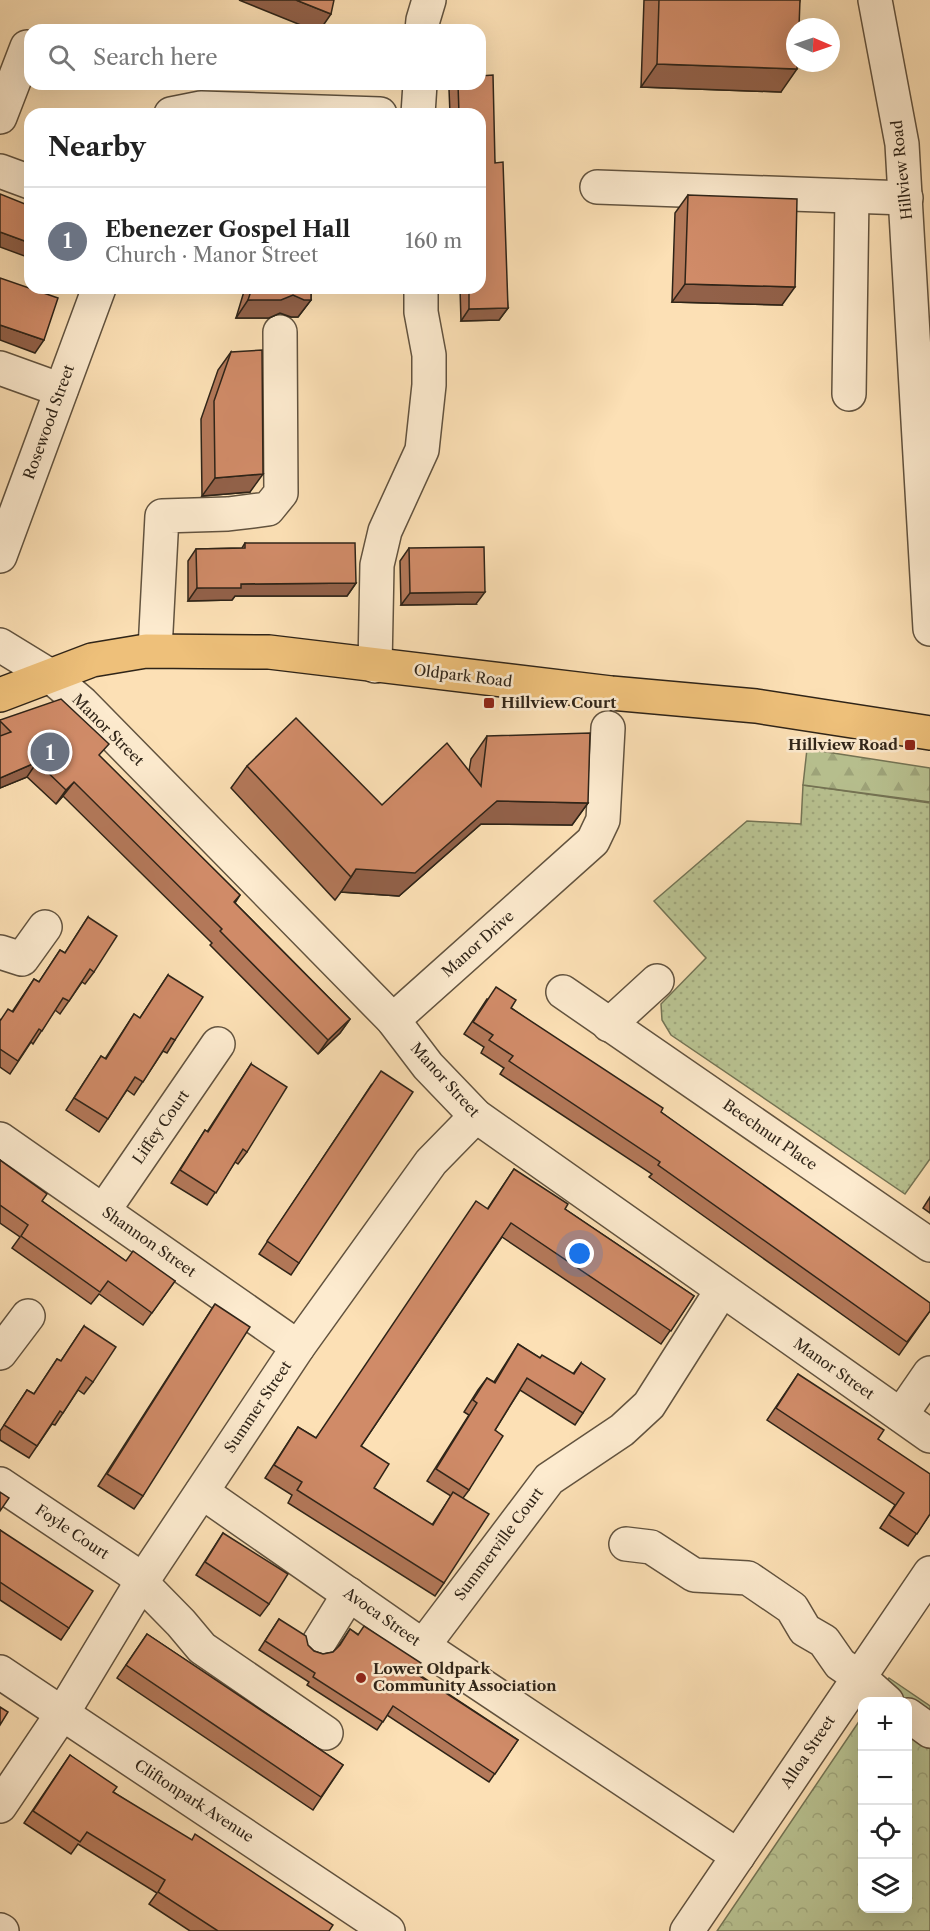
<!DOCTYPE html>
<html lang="en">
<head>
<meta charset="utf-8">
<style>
  :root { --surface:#fff; --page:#f6f6f6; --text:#222; --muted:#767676; --line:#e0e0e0; --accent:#1a73e8 }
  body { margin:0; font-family:"Libre Caslon Text",serif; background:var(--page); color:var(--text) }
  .controls { position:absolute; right:18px; bottom:18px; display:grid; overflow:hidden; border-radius:12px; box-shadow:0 6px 24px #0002 }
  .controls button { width:54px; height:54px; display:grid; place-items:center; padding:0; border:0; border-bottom:2px solid var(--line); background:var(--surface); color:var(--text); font:30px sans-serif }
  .compass { position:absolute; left:786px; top:18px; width:54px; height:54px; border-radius:50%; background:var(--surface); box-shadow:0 6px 24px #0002; rotate:92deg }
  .you { position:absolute; left:580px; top:1254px; width:21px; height:21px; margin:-15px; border:4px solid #fff; border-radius:50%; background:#1a73e8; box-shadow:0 0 0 9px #1a73e833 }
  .badge { display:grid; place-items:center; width:39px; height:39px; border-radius:50%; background:var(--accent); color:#fff; font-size:20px; font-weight:700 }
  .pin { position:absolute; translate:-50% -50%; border:3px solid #fff; box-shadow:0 2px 6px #0006 }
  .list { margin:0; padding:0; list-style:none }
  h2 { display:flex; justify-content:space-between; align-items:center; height:78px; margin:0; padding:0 24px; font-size:26px }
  h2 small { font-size:20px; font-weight:400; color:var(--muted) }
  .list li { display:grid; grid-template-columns:39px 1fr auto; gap:18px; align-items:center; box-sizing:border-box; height:108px; padding:0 24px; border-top:2px solid var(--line) }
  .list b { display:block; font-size:22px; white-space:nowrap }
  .list p { margin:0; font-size:20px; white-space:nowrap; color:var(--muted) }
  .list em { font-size:20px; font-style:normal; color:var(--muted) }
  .icon { flex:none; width:33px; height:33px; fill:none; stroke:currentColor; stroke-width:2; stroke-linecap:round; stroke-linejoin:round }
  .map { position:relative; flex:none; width:930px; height:1931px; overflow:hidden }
  .search { position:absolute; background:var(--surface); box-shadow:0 6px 24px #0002; left:24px; top:24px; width:462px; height:66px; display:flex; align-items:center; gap:15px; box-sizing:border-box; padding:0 21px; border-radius:18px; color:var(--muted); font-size:22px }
  .panel { position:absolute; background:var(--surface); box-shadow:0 6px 24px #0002; left:24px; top:108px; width:462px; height:186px; border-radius:18px }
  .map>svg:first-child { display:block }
  .grass { fill:url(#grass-dots); stroke:#747455; stroke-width:1.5 }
  .forest { fill:url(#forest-firs); stroke:#747455; stroke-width:1.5 }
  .park { fill:url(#park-crowns); stroke:#747455; stroke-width:1.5 }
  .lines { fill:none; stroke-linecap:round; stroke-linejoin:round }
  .minor-casing { stroke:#62533f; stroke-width:36 }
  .major-casing { stroke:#2f2418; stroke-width:36 }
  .minor { stroke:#fdebcf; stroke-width:33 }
  .major { stroke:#eec07a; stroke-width:33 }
  .wall { fill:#b37859; stroke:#2f2418; stroke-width:1.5 }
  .shaded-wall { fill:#926149; stroke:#2f2418; stroke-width:1.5 }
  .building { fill:#d08b68; stroke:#2f2418; stroke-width:1.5 }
  .poi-dot { fill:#8f2418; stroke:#fdebcf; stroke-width:2 }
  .labels { text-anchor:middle; stroke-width:5; stroke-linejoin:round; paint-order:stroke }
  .street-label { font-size:15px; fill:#2f2418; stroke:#fdebcf }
  .poi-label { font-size:15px; font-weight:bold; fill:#2f2418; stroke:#fdebcf; text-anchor:start }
</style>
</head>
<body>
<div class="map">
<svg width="930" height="1931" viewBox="0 0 930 1931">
  <defs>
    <pattern id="grass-dots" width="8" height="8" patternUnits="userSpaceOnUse" patternTransform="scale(1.5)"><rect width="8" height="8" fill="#b9c392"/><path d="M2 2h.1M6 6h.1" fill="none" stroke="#9fa77d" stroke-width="1.8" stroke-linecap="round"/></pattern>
    <pattern id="forest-firs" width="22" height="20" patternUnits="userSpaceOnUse" patternTransform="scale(1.5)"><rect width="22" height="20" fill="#b9c392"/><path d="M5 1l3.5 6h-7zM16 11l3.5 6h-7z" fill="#9fa77d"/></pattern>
    <pattern id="park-crowns" width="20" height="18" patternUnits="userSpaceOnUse" patternTransform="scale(1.5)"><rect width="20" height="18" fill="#b9c392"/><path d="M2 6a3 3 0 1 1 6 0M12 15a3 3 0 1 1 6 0" fill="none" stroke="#9fa77d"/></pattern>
  </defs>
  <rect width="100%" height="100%" fill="#fce0b5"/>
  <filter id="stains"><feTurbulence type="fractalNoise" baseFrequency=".00333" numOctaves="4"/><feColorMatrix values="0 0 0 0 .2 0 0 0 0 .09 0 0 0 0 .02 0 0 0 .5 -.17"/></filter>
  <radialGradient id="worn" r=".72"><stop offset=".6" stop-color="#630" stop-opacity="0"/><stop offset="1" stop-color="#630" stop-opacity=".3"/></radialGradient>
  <polygon class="grass" points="803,785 930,803 930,1159 905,1194 671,1035 662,1020 661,1004 706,958 654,901 747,821 801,824"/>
  <polygon class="forest" points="807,749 930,768 930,802 803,785"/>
  <polygon class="park" points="889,1678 930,1706 930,1931 717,1931 862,1717 862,1908 908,1908 908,1702 873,1701"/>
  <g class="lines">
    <g class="minor-casing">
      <g id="minor">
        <polyline points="875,0 902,144 930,629"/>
        <polyline points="422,30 423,20 429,0"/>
        <polyline points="171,114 201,108 380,114"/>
        <polyline points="418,114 420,84"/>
        <polyline points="0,117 27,47"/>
        <polyline points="0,171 30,182"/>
        <polyline points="597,187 906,198"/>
        <polyline points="0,368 61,390"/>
        <polyline points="849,394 852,196"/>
        <polyline points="0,556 99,288"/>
        <polyline points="0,645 49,675 82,703 393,1020 428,1066 476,1116 930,1436"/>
        <polyline points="155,650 162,516 228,514 268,509 281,493 280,332"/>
        <polyline points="375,666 377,565 385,531 422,450 429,385 429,355 421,312 421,288"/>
        <polyline points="0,952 22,959 45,927"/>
        <polyline points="563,992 930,1245"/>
        <polyline points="393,1020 593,841 603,820 608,728"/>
        <polyline points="609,1025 657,981"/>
        <polyline points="0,1139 298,1347"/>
        <polyline points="104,1210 218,1044"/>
        <polyline points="0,1353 28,1316"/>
        <polyline points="901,1415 930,1373"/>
        <polyline points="0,1484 130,1571 181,1623 202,1648 326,1733"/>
        <polyline points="202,1492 423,1646 738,1856"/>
        <polyline points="626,1544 651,1547 694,1575 748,1578 792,1608 805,1630 824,1641 840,1664 859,1677 887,1702"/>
        <polyline points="318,1644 349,1594"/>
        <polyline points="423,1646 549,1479 622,1430 649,1405 722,1290"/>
        <polyline points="0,1672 388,1931"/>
        <polyline points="908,1715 930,1731"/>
        <polyline points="0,1806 62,1714 141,1583 298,1347 431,1162 476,1116"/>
        <polyline points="0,1930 2,1931"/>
        <polyline points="687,1931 930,1573"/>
      </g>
    </g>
    <g class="major-casing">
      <polyline id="major" points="0,695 92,660 146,651 269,652 611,693 756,706 930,733"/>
    </g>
    <use href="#minor" class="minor"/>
    <use href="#major" class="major"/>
  </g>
  <g class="wall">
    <polygon points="644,0 800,0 781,92 641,87"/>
    <polygon points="452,84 480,84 495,163 508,308 499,320 461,321 460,288 480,288 480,114 450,114 449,89"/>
    <polygon points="688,195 782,305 672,302 675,213"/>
    <polygon points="245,288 311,288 311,300 298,317 291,317 280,313 269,318 236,318"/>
    <polygon points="231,352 250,492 202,496 201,419 218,370"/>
    <polygon points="245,543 356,583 347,596 235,596 232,600 188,601 188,561 196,549 242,548"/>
    <polygon points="409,548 476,604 401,605 400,561"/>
    <polygon points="0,720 100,757 240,895 235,903 350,1019 340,1033 318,1054 210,945 212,943 63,796 56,804 27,777 0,788"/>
    <polygon points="487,736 588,803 572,825 481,824 399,896 341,892 335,900 231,788 247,766 382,805 469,771 471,759"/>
    <polygon points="88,917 94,972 85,984 82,982 60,1014 55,1010 33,1044 31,1042 10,1074 0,1067 0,1020 12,1012 34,979 39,982 60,950 65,953"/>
    <polygon points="168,975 175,1040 167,1053 163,1051 134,1095 127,1090 99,1132 66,1110 101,1056 105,1059 134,1014 140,1018"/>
    <polygon points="487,999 511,1008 661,1112 930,1311 899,1355 649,1177 652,1174 500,1074 504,1068 481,1053 484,1047 464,1034"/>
    <polygon points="251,1064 247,1152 238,1164 235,1162 207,1205 171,1183 205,1130 207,1132"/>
    <polygon points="372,1084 299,1263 291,1275 259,1254"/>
    <polygon points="0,1160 42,1201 126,1261 175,1281 143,1325 99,1294 91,1304 12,1248 20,1237 0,1223"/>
    <polygon points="514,1169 565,1209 694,1296 661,1344 502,1237 361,1446 374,1488 432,1525 451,1496 427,1481 469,1415 464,1412 478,1390 487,1378 494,1382 518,1344 540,1358 573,1374 581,1363 583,1413 575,1425 520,1390 495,1430 469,1490 463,1498 444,1583 435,1596 288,1503 292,1495 265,1478 298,1427 316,1438 488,1208"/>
    <polygon points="930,1197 930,1213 923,1208"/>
    <polygon points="215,1304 143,1496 134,1509 98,1486"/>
    <polygon points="84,1326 93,1382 84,1394 78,1390 55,1425 52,1424 29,1458 0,1440 0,1431 27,1390 34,1394 57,1359 61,1361"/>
    <polygon points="798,1374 878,1439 930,1514 908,1546 880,1528 895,1505 767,1420"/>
    <polygon points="0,1530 69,1628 61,1640 0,1600"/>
    <polygon points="223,1533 269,1604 260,1616 196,1575"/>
    <polygon points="279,1619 314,1651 323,1654 333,1652 338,1647 350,1629 518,1740 489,1782 387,1715 377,1730 307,1685 309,1682 259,1650"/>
    <polygon points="147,1634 343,1765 313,1810 117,1678"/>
    <polygon points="70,1755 113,1792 329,1931 190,1931 149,1904 157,1893 78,1844 71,1854 24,1823"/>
  </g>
  <g class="shaded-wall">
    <polygon points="239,0 296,0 331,14 320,30 313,30"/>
    <polygon points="657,64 797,69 781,92 641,87"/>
    <polygon points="0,232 30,243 30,258 0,247"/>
    <polygon points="685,284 795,287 782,305 672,302"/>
    <polygon points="293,295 311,300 298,317 291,317 280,313 269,318 236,318 248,300"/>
    <polygon points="508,308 499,320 461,321 469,309"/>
    <polygon points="0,325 44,340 35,353 0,340"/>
    <polygon points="263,474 250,492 202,496 215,478"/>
    <polygon points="356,583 347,596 235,596 232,600 188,601 197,588 241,584"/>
    <polygon points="485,592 476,604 401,605 410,593"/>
    <polygon points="37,762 27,777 0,788 0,778"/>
    <polygon points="74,782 63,796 56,804 66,790"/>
    <polygon points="497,801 588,803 572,825 481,824 399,896 341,892 351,877 356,869"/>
    <polygon points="350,1019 340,1033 318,1054 328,1040"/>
  </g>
  <g class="building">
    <polygon points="296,0 334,0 331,14"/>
    <polygon points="659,0 800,0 799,27 795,27 795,63 797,63 797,69 657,64"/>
    <polygon points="493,75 495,163 503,162 508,308 469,309 469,288 480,288 480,114 459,114 458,84 480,84 480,76"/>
    <polygon points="0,194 30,206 30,243 0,232"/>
    <polygon points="688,195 797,199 795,287 685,284"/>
    <polygon points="0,278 58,298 44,340 0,325"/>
    <polygon points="252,288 311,288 311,300 304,300 293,295 281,300 248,300"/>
    <polygon points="262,350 263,474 215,478 214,401 231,352"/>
    <polygon points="245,543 355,543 356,583 241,584 241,588 197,588 196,549 245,548"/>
    <polygon points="484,547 485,592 410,593 409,548"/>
    <polygon points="61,699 109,744 99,755 240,895 234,902 350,1019 328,1040 220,931 222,929 74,782 66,790 37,762 0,778 0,736 11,732 0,721 0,720"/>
    <polygon points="296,718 382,805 447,743 481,786 487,736 590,733 588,803 497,801 415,873 356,869 351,877 247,766"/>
    <polygon points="88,917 117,936 94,972 90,969 69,1001 63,998 42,1031 39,1029 18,1061 0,1049 0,1021 8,1009 13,1012 34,979 39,982 60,950 65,953"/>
    <polygon points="168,975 203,997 175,1040 171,1038 143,1082 135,1077 108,1119 74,1098 101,1056 106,1059 134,1014 140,1018"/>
    <polygon points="496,987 516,1000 511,1008 663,1108 661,1112 930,1303 930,1311 907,1342 658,1165 660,1162 509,1061 513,1056 489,1040 493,1035 473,1022"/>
    <polygon points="251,1064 287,1087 247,1152 243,1149 216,1193 180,1170 205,1130 208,1132"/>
    <polygon points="381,1071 413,1092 299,1263 267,1241"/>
    <polygon points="0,1160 47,1194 42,1201 126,1261 133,1251 175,1281 152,1313 108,1281 100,1292 21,1236 28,1225 0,1205"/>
    <polygon points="514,1169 568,1204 565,1209 694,1296 671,1331 511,1223 361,1446 389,1464 374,1488 433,1525 453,1492 489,1514 444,1583 297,1490 302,1482 274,1465 298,1427 316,1438 476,1201 488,1209"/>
    <polygon points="215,1304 250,1327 143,1496 107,1474"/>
    <polygon points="84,1326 116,1347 93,1382 86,1377 63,1413 60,1411 37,1446 4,1425 27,1390 34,1394 57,1359 61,1361"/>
    <polygon points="518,1344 540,1358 542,1355 574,1374 581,1363 605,1379 583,1413 527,1378 495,1430 503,1436 469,1490 436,1469 477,1403 473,1400 487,1378 495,1383"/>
    <polygon points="798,1374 884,1430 878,1439 930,1474 930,1514 917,1534 889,1515 904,1493 776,1408"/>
    <polygon points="0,1492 9,1498 0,1511"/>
    <polygon points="0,1530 93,1591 69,1628 0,1582"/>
    <polygon points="223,1533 288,1574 269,1604 205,1562"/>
    <polygon points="279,1619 306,1636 308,1645 314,1651 323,1654 333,1652 340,1645 350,1629 358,1635 364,1626 421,1663 415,1673 518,1740 495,1774 393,1706 383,1722 313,1677 315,1673 265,1641"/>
    <polygon points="147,1634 343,1765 321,1797 126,1665"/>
    <polygon points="0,1707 8,1712 0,1725"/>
    <polygon points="70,1755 117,1787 113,1792 192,1840 195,1834 333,1925 329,1931 218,1931 158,1892 165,1880 87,1832 80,1842 33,1811"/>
  </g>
  <g class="poi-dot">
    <rect x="483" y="697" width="12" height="12" rx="3"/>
    <rect x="904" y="739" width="12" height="12" rx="3"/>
    <circle cx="361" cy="1678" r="6"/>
  </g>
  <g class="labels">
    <g class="street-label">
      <text transform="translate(902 170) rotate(-96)" y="5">Hillview Road</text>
      <text transform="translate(49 422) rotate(-70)" y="5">Rosewood Street</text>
      <text transform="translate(463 676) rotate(7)" y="5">Oldpark Road</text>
      <text transform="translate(108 730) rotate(45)" y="5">Manor Street</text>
      <text transform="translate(478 944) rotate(-42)" y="5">Manor Drive</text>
      <text transform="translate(445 1080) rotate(48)" y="5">Manor Street</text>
      <text transform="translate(161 1127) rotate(-55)" y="5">Liffey Court</text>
      <text transform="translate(770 1135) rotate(35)" y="5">Beechnut Place</text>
      <text transform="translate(149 1242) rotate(35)" y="5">Shannon Street</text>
      <text transform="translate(834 1369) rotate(35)" y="5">Manor Street</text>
      <text transform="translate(258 1407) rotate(-56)" y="5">Summer Street</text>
      <text transform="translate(72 1532) rotate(34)" y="5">Foyle Court</text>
      <text transform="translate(499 1544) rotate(-53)" y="5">Summerville Court</text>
      <text transform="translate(382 1617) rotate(35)" y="5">Avoca Street</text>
      <text transform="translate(808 1752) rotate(-56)" y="5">Alloa Street</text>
      <text transform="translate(194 1801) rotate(33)" y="5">Cliftonpark Avenue</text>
    </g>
    <g class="poi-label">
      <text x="501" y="708">Hillview Court</text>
      <text x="898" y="750" text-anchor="end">Hillview Road</text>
      <text x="373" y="1674">Lower Oldpark<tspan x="373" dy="17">Community Association</tspan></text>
    </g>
  </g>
  <rect width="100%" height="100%" filter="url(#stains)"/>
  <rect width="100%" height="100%" fill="url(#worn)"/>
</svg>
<div class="controls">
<button>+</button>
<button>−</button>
<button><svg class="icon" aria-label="locate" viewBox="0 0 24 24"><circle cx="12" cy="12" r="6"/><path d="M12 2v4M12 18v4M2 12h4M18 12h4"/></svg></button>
<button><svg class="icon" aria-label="layers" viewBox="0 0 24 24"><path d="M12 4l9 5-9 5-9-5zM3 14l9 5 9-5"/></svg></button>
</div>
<svg class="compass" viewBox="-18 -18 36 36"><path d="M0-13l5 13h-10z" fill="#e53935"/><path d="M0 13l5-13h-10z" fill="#767676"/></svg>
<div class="you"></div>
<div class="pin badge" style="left:50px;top:752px;background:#6b7280">1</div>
<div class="search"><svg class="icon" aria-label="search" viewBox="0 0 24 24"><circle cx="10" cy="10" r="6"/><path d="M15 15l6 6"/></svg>Search here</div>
<section class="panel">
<h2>Nearby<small></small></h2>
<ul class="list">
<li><span class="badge" style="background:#6b7280">1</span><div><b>Ebenezer Gospel Hall</b><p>Church · Manor Street</p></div><em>160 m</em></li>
</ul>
</section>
</div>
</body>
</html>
